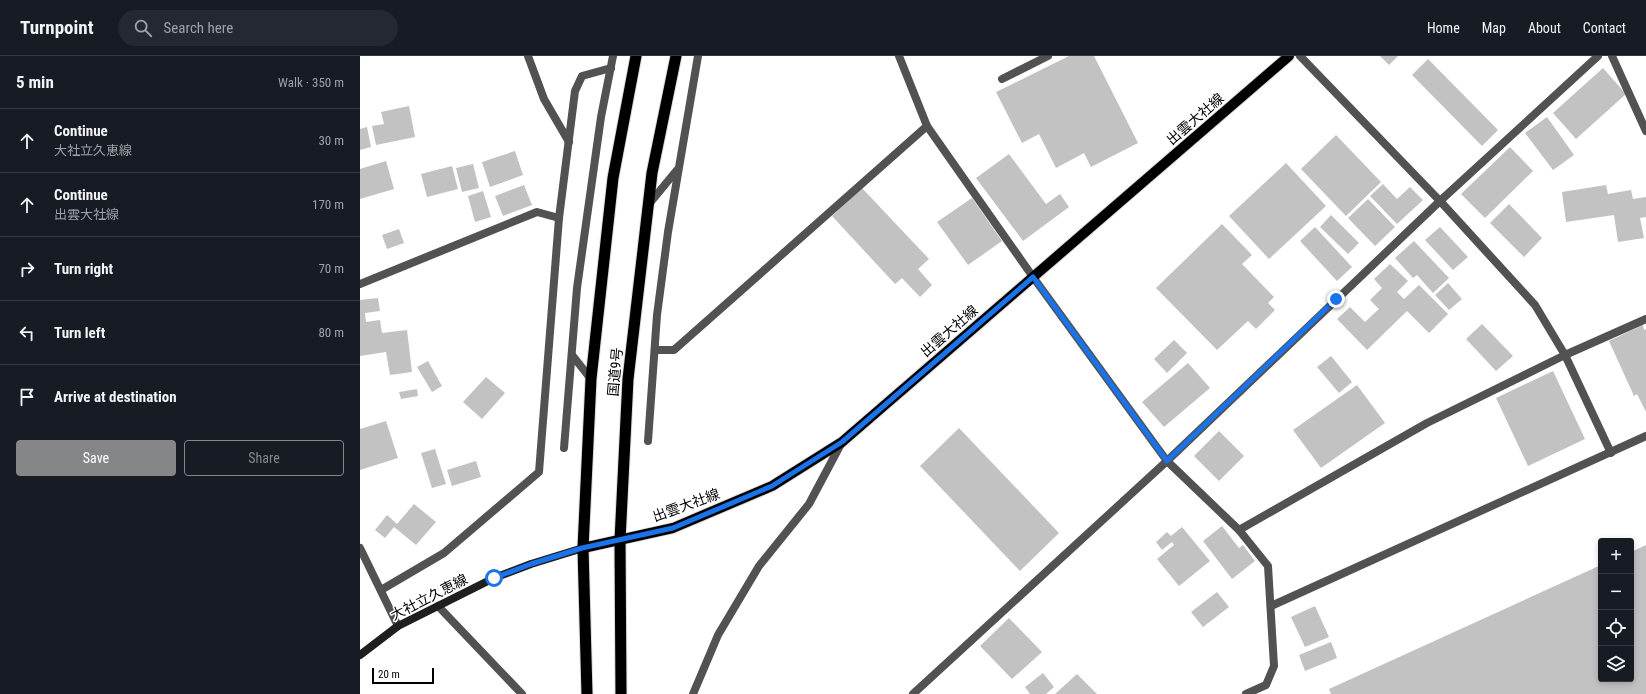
<!DOCTYPE html>
<html lang="en">
<head>
<meta charset="utf-8">
<style>
  :root { --surface:#171b24; --page:#242831; --text:#f1f3f6; --muted:#9ea1a6; --line:#363941; --accent:#858687 }
  body { margin:0; font-family:"Roboto Condensed","Noto Sans JP",sans-serif; background:var(--page); color:var(--text) }
  .controls { position:absolute; right:12px; bottom:12px; display:grid; overflow:hidden; border-radius:4px; box-shadow:0 2px 6px #0003 }
  .controls button { width:36px; height:36px; display:grid; place-items:center; padding:0; border:0; border-bottom:1px solid var(--line); background:var(--surface); color:var(--text); font:20px sans-serif }
  .scale { position:absolute; left:12px; bottom:10px; width:62px; box-sizing:border-box; padding-left:4px; border:2px solid #000; border-top:0; font-size:11px; line-height:14px; white-space:nowrap; color:#000; -webkit-text-stroke:3px #fff; paint-order:stroke }
  .stop { position:absolute; width:12px; height:12px; margin:-9px; border:3px solid #1a73e8; border-radius:50%; background:#fff }
  .stop.end { background:#1a73e8; border-color:#fff; box-shadow:0 1px 4px #0008 }
  .list { margin:0; padding:0; list-style:none }
  h2 { display:flex; justify-content:space-between; align-items:center; height:52px; margin:0; padding:0 16px; font-size:17px }
  h2 small { font-size:13px; font-weight:400; color:var(--muted) }
  .list li { display:grid; grid-template-columns:26px 1fr auto; gap:12px; align-items:center; box-sizing:border-box; height:64px; padding:0 16px; border-top:1px solid var(--line) }
  .list b { display:block; font-size:15px; white-space:nowrap }
  .list p { margin:0; font-size:13px; white-space:nowrap; color:var(--muted) }
  .list em { font-size:13px; font-style:normal; color:var(--muted) }
  .actions { display:flex; gap:8px; padding:12px 16px }
  .actions a { flex:1; padding:9px 0; border:1px solid var(--accent); border-radius:4px; text-align:center; font-size:14px; color:var(--accent) }
  .actions .main { background:var(--accent); color:#fff }
  .icon { flex:none; width:22px; height:22px; fill:none; stroke:currentColor; stroke-width:2; stroke-linecap:round; stroke-linejoin:round }
  .map { position:relative; flex:none; width:1286px; height:638px; overflow:hidden }
  header { display:flex; align-items:center; gap:24px; box-sizing:border-box; height:56px; padding:0 20px; background:var(--surface); border-bottom:1px solid var(--line) }
  header strong { font-size:19px }
  nav { display:flex; gap:22px; margin-inline-start:auto; font-size:14px }
  .search { width:280px; height:36px; background:var(--page); display:flex; align-items:center; gap:10px; box-sizing:border-box; padding:0 14px; border-radius:22px; color:var(--muted); font-size:15px }
  main { display:flex }
  aside { flex:1; background:var(--surface) }
  .map>svg:first-child { display:block }
  .building { fill:#c2c2c2 }
  .lines { fill:none; stroke-linecap:round; stroke-linejoin:round }
  .primary-casing { stroke:#dbdbdb; stroke-width:12 }
  .trunk-casing { stroke:#dbdbdb; stroke-width:13 }
  .minor { stroke:#525252; stroke-width:8 }
  .tertiary { stroke:#525252; stroke-width:8 }
  .secondary { stroke:#1f1f1f; stroke-width:8 }
  .primary { stroke:#000; stroke-width:10 }
  .trunk { stroke:#000; stroke-width:11 }
  .route { stroke:#1a73e8; stroke-width:5 }
  .labels { text-anchor:middle; stroke-width:3; stroke-linejoin:round; paint-order:stroke }
  .street-label { font-size:14px; fill:#000; stroke:#fff }
</style>
</head>
<body>
<header>
<strong>Turnpoint</strong>
<div class="search"><svg class="icon" aria-label="search" viewBox="0 0 24 24"><circle cx="10" cy="10" r="6"/><path d="M15 15l6 6"/></svg>Search here</div>
<nav><a>Home</a><a>Map</a><a>About</a><a>Contact</a></nav>
</header>
<main>
<aside>
<h2>5 min<small>Walk · 350 m</small></h2>
<ul class="list">
<li><svg class="icon" aria-label="ahead" viewBox="0 0 24 24"><path d="M12 20V5M6 11l6-6 6 6"/></svg><div><b>Continue</b><p>大社立久恵線</p></div><em>30 m</em></li>
<li><svg class="icon" aria-label="ahead" viewBox="0 0 24 24"><path d="M12 20V5M6 11l6-6 6 6"/></svg><div><b>Continue</b><p>出雲大社線</p></div><em>170 m</em></li>
<li><svg class="icon" aria-label="right" viewBox="0 0 24 24"><path d="M7 20v-9h11M14 6l5 5-5 5"/></svg><div><b>Turn right</b></div><em>70 m</em></li>
<li><svg class="icon" aria-label="left" viewBox="0 0 24 24"><path d="M17 20v-9H6M10 6l-5 5 5 5"/></svg><div><b>Turn left</b></div><em>80 m</em></li>
<li><svg class="icon" aria-label="arrive" viewBox="0 0 24 24"><path d="M6 21V4h12l-3 4 3 4H6"/></svg><div><b>Arrive at destination</b></div></li>
</ul>
<div class="actions"><a class="main">Save</a><a>Share</a></div>
</aside>
<div class="map">
<svg width="1286" height="638" viewBox="0 0 1286 638">
  <rect width="100%" height="100%" fill="#fff"/>
  <g class="building">
    <polygon points="709,0 734,0 778,87 731,111 724,97 696,112 679,78 662,87 636,36"/>
    <polygon points="1020,0 1038,0 1029,9"/>
    <polygon points="1068,3 1138,74 1122,90 1052,19"/>
    <polygon points="1243,12 1266,38 1216,83 1193,57"/>
    <polygon points="49,50 55,81 16,89 12,70 24,68 21,56"/>
    <polygon points="1187,61 1214,99 1193,114 1165,77"/>
    <polygon points="7,71 11,91 0,94 0,73"/>
    <polygon points="976,79 1021,126 986,160 941,113"/>
    <polygon points="1150,91 1173,115 1125,162 1101,138"/>
    <polygon points="155,95 163,119 130,131 122,106"/>
    <polygon points="649,98 686,148 700,138 709,151 663,185 616,122"/>
    <polygon points="26,105 34,133 0,143 0,113"/>
    <polygon points="926,107 966,150 909,203 869,160"/>
    <polygon points="113,108 119,132 102,136 96,112"/>
    <polygon points="92,110 98,133 67,141 61,118"/>
    <polygon points="1023,128 1037,143 1050,131 1063,144 1037,168 1010,140"/>
    <polygon points="164,129 172,149 143,160 135,140"/>
    <polygon points="1246,129 1248,138 1271,134 1273,143 1286,141 1286,161 1280,162 1284,182 1258,186 1254,159 1206,166 1202,136"/>
    <polygon points="502,132 569,203 558,213 572,229 560,241 542,222 535,228 472,160"/>
    <polygon points="123,135 131,161 115,166 108,140"/>
    <polygon points="612,142 642,185 608,209 577,166"/>
    <polygon points="1008,143 1035,171 1015,190 988,162"/>
    <polygon points="1149,148 1182,182 1164,201 1130,167"/>
    <polygon points="971,159 999,187 988,198 960,171"/>
    <polygon points="862,168 892,199 882,208 914,241 908,247 915,254 896,273 888,265 857,294 796,232"/>
    <polygon points="955,171 992,211 977,225 940,185"/>
    <polygon points="1080,171 1108,201 1093,214 1065,184"/>
    <polygon points="39,173 44,187 27,193 22,179"/>
    <polygon points="1054,185 1089,222 1073,237 1057,219 1053,222 1035,202"/>
    <polygon points="1030,208 1048,225 1037,236 1044,243 1059,229 1088,258 1069,277 1047,255 1007,294 977,263 990,251 1005,266 1019,253 1010,244 1022,232 1014,223"/>
    <polygon points="1088,227 1102,243 1089,254 1075,239"/>
    <polygon points="18,242 20,255 5,257 6,266 20,264 22,277 47,274 52,316 30,319 26,296 0,300 0,244"/>
    <polygon points="1122,268 1153,300 1136,315 1106,283"/>
    <polygon points="1283,269 1284,274 1286,273 1286,356 1277,338 1274,340 1249,285"/>
    <polygon points="814,284 827,297 807,317 794,303"/>
    <polygon points="971,300 992,326 979,337 957,311"/>
    <polygon points="68,305 82,330 72,336 57,311"/>
    <polygon points="828,307 850,332 804,371 782,346"/>
    <polygon points="1193,315 1225,383 1168,410 1136,342"/>
    <polygon points="126,321 145,337 122,363 103,346"/>
    <polygon points="997,329 1025,367 961,412 933,374"/>
    <polygon points="57,333 58,340 41,343 39,336"/>
    <polygon points="26,365 38,402 0,414 0,373"/>
    <polygon points="599,372 699,477 660,515 560,410"/>
    <polygon points="859,375 884,400 859,425 834,400"/>
    <polygon points="75,393 86,428 72,432 61,397"/>
    <polygon points="116,405 121,421 92,430 87,414"/>
    <polygon points="54,448 76,466 56,489 34,471 25,482 15,474 27,459 37,468"/>
    <polygon points="862,470 879,492 883,489 895,505 872,523 843,485"/>
    <polygon points="822,471 850,505 819,530 797,503 814,489 812,486 802,494 796,486 807,476 811,480"/>
    <polygon points="1286,489 1286,638 971,638 969,633 1241,509 1241,623 1271,623 1271,496"/>
    <polygon points="857,536 869,551 843,571 831,556"/>
    <polygon points="955,550 969,581 945,591 931,561"/>
    <polygon points="649,562 682,596 652,623 620,590"/>
    <polygon points="971,586 977,602 945,615 939,599"/>
    <polygon points="683,617 694,631 686,638 670,638 665,631"/>
    <polygon points="717,618 737,638 695,638"/>
  </g>
  <g class="lines">
    <g class="primary-casing">
      <polyline id="primary" points="223,492 313,472 412,430 482,386 929,0"/>
    </g>
    <g class="trunk-casing">
      <g id="trunk">
        <polyline points="227,638 223,492 231,323 253,122 276,0"/>
        <polyline points="261,638 260,484 268,323 292,117 316,0"/>
      </g>
    </g>
    <g class="minor">
      <polyline points="168,0 184,43 209,86"/>
      <polyline points="539,0 567,70 673,221 807,405 879,474 908,510 914,610 906,629 886,638"/>
      <polyline points="1252,0 1286,75"/>
      <polyline points="642,23 688,0"/>
      <polyline points="289,148 317,114"/>
      <polyline points="0,228 177,156 199,162"/>
      <polyline points="295,294 314,294 567,70"/>
      <polyline points="212,299 231,323"/>
      <polyline points="288,385 297,259 308,176 338,0"/>
      <polyline points="204,392 217,232 241,61 253,0"/>
      <polyline points="879,474 1067,367 1205,299 1286,263"/>
      <polyline points="0,492 38,570"/>
      <polyline points="21,534 84,497 179,416 199,162 215,35 222,20 251,12"/>
      <polyline points="78,550 162,638"/>
      <polyline points="911,550 1286,380"/>
      <polyline points="333,638 358,579 399,510 449,448 482,386"/>
      <polyline points="553,638 807,405 1080,145 1238,0"/>
    </g>
    <polyline class="tertiary" points="940,0 1080,145 1175,249 1205,299 1251,397"/>
    <polyline class="secondary" points="0,599 38,570 134,522 171,508 223,492"/>
    <use href="#primary" class="primary"/>
    <use href="#trunk" class="trunk"/>
  </g>
  <g class="lines">
    <polyline class="route" points="134,522 171,508 222,492 313,472 412,430 482,386 673,221 807,405 976,243"/>
  </g>
  <g class="labels">
    <g class="street-label">
      <text transform="translate(835 63) rotate(-41)" y="5">出雲大社線</text>
      <text transform="translate(589 275) rotate(-41)" y="5">出雲大社線</text>
      <text transform="translate(255 316) rotate(-85)" y="5">国道9号</text>
      <text transform="translate(326 449) rotate(-20)" y="5">出雲大社線</text>
      <text transform="translate(69 541) rotate(-27)" y="5">大社立久恵線</text>
    </g>
  </g>
</svg>
<div class="controls">
<button>+</button>
<button>−</button>
<button><svg class="icon" aria-label="locate" viewBox="0 0 24 24"><circle cx="12" cy="12" r="6"/><path d="M12 2v4M12 18v4M2 12h4M18 12h4"/></svg></button>
<button><svg class="icon" aria-label="layers" viewBox="0 0 24 24"><path d="M12 4l9 5-9 5-9-5zM3 14l9 5 9-5"/></svg></button>
</div>
<div class="scale">20 m</div>
<div class="stop" style="left:134px;top:522px"></div>
<div class="stop end" style="left:976px;top:243px"></div>
</div>
</main>
</body>
</html>
